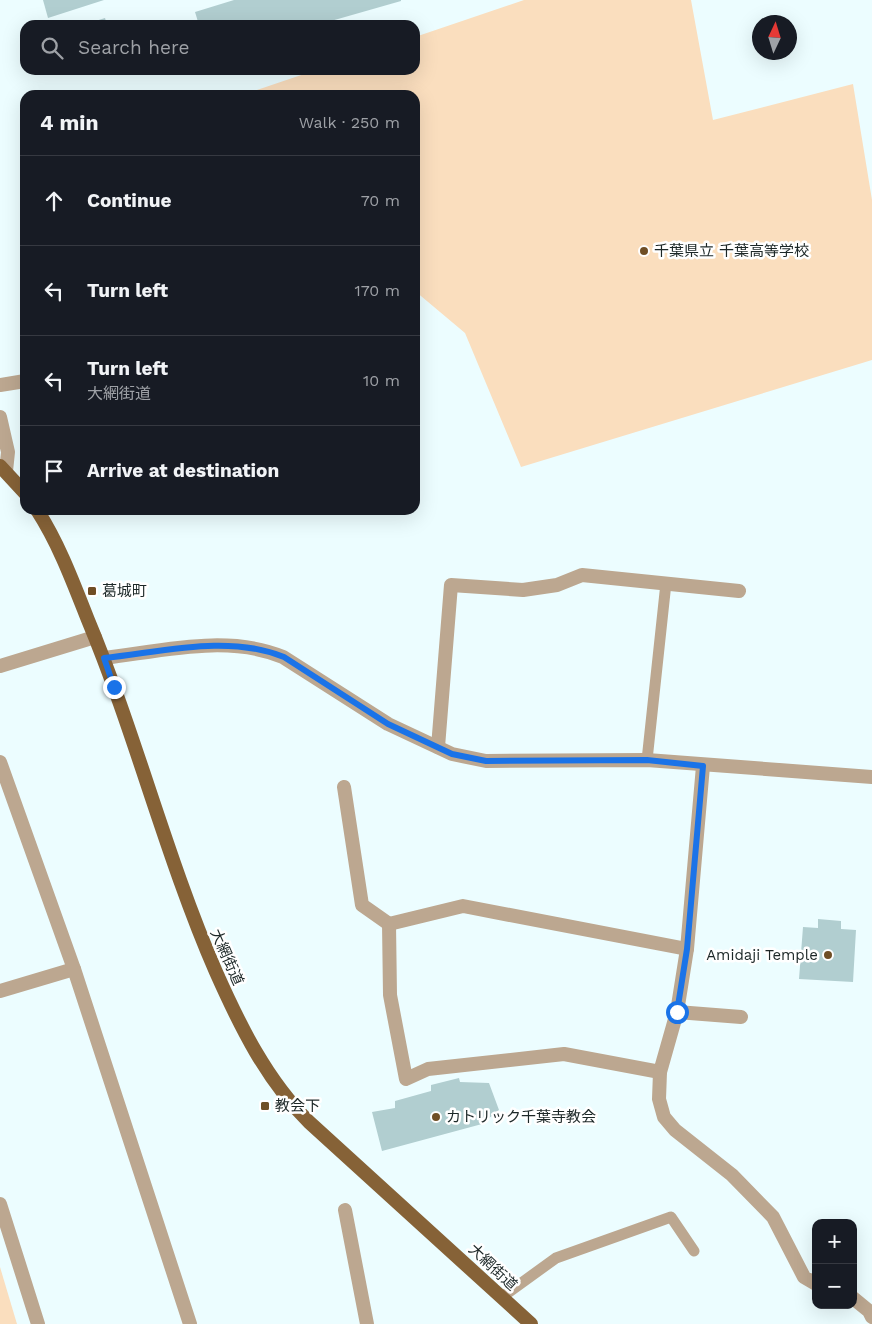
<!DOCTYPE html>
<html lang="en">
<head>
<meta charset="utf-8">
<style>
  :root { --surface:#171b24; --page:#242831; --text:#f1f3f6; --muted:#9ea1a6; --line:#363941 }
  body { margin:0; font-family:"Work Sans","Noto Sans JP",sans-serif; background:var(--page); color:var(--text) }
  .controls { position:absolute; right:15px; bottom:15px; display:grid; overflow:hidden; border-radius:10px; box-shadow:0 5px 20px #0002 }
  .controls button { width:45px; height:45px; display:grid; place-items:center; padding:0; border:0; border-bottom:1px solid var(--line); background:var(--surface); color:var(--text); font:25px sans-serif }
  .compass { position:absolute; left:752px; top:15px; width:45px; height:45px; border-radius:50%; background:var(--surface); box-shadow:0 5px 20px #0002; rotate:4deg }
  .stop { position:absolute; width:15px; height:15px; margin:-11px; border:4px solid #1a73e8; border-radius:50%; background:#fff }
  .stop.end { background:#1a73e8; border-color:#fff; box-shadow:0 1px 5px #0008 }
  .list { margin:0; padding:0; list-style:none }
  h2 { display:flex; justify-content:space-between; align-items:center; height:65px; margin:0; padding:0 20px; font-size:21px }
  h2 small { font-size:16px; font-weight:400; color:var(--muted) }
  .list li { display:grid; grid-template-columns:32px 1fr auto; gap:15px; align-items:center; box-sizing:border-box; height:90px; padding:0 20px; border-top:1px solid var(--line) }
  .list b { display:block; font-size:19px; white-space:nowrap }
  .list p { margin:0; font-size:16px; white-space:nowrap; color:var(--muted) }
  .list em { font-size:16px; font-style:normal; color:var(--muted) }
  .icon { flex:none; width:28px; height:28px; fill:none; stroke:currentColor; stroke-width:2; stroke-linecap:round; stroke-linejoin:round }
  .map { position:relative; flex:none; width:872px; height:1324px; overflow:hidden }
  .search { position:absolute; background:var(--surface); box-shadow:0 5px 20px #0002; left:20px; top:20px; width:400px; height:55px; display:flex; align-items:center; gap:12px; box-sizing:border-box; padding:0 18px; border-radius:15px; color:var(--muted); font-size:19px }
  .panel { position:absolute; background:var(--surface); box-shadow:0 5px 20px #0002; left:20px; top:90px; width:400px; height:425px; border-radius:15px }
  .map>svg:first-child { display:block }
  .green { fill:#fadebe }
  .building { fill:#b1ced0 }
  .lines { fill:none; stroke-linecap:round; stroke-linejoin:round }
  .service { stroke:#bca790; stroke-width:11 }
  .minor { stroke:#bca790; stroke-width:14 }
  .tertiary { stroke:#bca790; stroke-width:14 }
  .primary { stroke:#866237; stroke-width:14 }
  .route { stroke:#1a73e8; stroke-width:6 }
  .poi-dot { fill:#6f4e25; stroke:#fff; stroke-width:2 }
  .labels { text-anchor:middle; stroke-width:5; stroke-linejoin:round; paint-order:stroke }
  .poi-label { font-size:15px; fill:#1c2727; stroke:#fff; text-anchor:start }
  .street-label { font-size:15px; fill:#1c2727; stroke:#fff }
</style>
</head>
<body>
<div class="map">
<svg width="872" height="1324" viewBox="0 0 872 1324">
  <rect width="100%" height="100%" fill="#ecfdff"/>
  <g class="green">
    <polygon points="524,0 691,0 713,120 853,84 872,200 872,360 521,467 465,333 415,291 415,95 242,95 316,70 415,70 415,37"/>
    <polygon points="0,1267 17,1324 0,1324"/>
  </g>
  <g class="building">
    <polygon points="43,0 104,0 48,18"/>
    <polygon points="234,0 401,0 401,1 317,25 199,25 195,12"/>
    <polygon points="105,18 107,25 83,25"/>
    <polygon points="818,919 841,921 841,929 856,930 853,982 799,979 803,927 818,928"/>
    <polygon points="459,1078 460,1082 489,1083 499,1110 482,1124 382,1151 372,1112 395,1108 395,1101 431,1091 431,1085"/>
  </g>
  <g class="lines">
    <g class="service">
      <polyline points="647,760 666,583"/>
      <polyline points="502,1297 556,1258 671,1217 694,1251"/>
    </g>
    <g class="minor">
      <polyline points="0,385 25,381"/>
      <polyline points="0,417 8,452 6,471"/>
      <path d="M 104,658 C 162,651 228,634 283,657 L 388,724 L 452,754 L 486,761 L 647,760 L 872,777"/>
      <polyline points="0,666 95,637"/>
      <polyline points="438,747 451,585 523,590 557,585 582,575 739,591"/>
      <polyline points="703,766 687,949 677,1012 660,1072 659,1099 664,1117 675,1130 732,1175 773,1217 804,1277 816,1284"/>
      <polyline points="344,787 362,905 389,924 390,995 406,1079 428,1069 564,1054 660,1072"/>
      <polyline points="389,924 463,906 687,949"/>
      <polyline points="0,991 74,969"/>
      <polyline points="677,1012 741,1017"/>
      <polyline points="0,1204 38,1324"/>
      <polyline points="345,1210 367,1324"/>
      <polyline points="853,1298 869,1311 872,1317"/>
    </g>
    <polyline class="tertiary" points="0,762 74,969 190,1324"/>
    <g class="primary">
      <polyline points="0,466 25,493"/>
      <path d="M 37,510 C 59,544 73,582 88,620 C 136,735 166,857 216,972 C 240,1026 267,1081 309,1122 L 531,1324"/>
    </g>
  </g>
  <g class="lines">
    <path class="route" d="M 114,687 L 104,658 C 162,652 227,634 284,657 L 388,724 L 452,754 L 486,761 L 647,760 L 703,766 L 687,949 L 677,1012"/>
  </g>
  <g class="poi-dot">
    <circle cx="644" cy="251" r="5"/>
    <rect x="87" y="586" width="10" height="10" rx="2.5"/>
    <circle cx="828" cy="955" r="5"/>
    <rect x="260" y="1101" width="10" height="10" rx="2.5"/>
    <circle cx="436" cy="1117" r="5"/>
  </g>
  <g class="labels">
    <g class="poi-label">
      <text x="654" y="256">千葉県立 千葉高等学校</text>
      <text x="102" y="596">葛城町</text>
      <text x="818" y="960" text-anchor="end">Amidaji Temple</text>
      <text x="275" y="1111">教会下</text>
      <text x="446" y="1122">カトリック千葉寺教会</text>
    </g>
    <g class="street-label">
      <text transform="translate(227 957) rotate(66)" y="5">大網街道</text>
      <text transform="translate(493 1267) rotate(43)" y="5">大網街道</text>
    </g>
  </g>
</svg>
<div class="controls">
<button>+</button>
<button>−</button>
</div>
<svg class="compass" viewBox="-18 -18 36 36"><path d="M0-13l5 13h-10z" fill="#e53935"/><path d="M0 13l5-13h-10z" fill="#9ea1a6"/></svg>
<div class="stop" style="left:677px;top:1012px"></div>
<div class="stop end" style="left:114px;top:687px"></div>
<div class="search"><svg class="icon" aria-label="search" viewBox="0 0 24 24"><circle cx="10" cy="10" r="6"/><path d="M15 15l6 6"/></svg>Search here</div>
<section class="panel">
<h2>4 min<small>Walk · 250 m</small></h2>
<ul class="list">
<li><svg class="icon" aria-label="ahead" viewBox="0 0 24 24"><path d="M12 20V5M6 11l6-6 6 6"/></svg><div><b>Continue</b></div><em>70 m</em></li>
<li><svg class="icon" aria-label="left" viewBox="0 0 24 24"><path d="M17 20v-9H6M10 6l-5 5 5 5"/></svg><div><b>Turn left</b></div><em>170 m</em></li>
<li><svg class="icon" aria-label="left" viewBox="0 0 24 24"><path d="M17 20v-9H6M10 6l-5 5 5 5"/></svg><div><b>Turn left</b><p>大網街道</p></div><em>10 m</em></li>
<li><svg class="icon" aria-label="arrive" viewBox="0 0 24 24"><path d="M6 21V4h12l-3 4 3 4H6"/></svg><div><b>Arrive at destination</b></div></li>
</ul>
</section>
</div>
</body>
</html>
